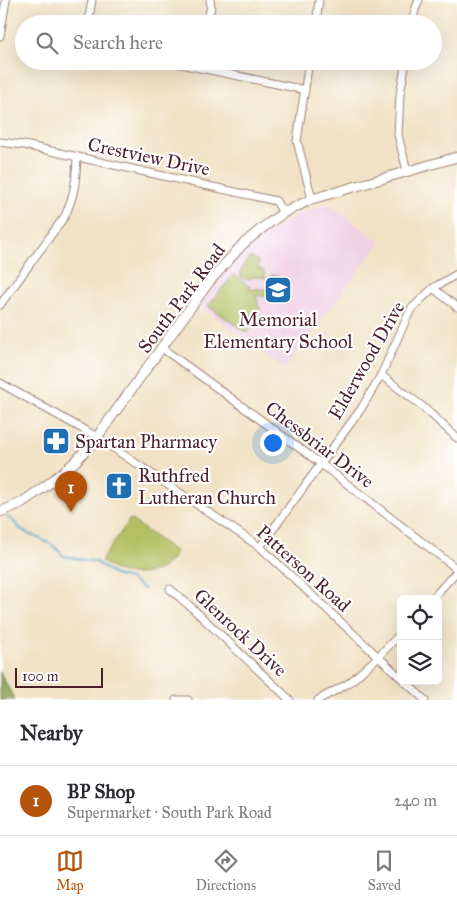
<!DOCTYPE html>
<html lang="en">
<head>
<meta charset="utf-8">
<style>
  :root { --surface:#fff; --page:#f2f2f3; --text:#2b2b33; --muted:#7c7c81; --line:#e1e1e2; --accent:#b45309 }
  body { margin:0; font-family:"IM FELL Great Primer",serif; background:var(--page); color:var(--text) }
  .controls { position:absolute; right:15px; bottom:15px; display:grid; overflow:hidden; border-radius:8px; box-shadow:0 5px 20px #0002 }
  .controls button { width:45px; height:45px; display:grid; place-items:center; padding:0; border:0; border-bottom:1px solid var(--line); background:var(--surface); color:var(--text); font:25px sans-serif }
  .scale { position:absolute; left:15px; bottom:12px; width:88px; box-sizing:border-box; padding-left:5px; border:2px solid #4a1f2b; border-top:0; font-size:14px; line-height:18px; white-space:nowrap; color:#4a1f2b; -webkit-text-stroke:4px #fff; paint-order:stroke }
  .you { position:absolute; left:272px; top:442px; width:18px; height:18px; margin:-12px; border:4px solid #fff; border-radius:50%; background:#1a73e8; box-shadow:0 0 0 8px #1a73e833 }
  .badge { display:grid; place-items:center; width:32px; height:32px; border-radius:50%; background:var(--accent); color:#fff; font-size:16px; font-weight:700 }
  .pin { position:absolute; translate:-50% -41px; filter:drop-shadow(0 1px 2px #0008) }
  .pin::after { content:''; position:absolute; top:26px; width:18px; height:15px; background:inherit; clip-path:polygon(0 0,100% 0,50% 100%) }
  .list { margin:0; padding:0; list-style:none }
  h2 { display:flex; justify-content:space-between; align-items:center; height:65px; margin:0; padding:0 20px; font-size:21px }
  h2 small { font-size:16px; font-weight:400; color:var(--muted) }
  .list li { display:grid; grid-template-columns:32px 1fr auto; gap:15px; align-items:center; box-sizing:border-box; height:70px; padding:0 20px; border-top:1px solid var(--line) }
  .list b { display:block; font-size:19px; white-space:nowrap }
  .list p { margin:0; font-size:16px; white-space:nowrap; color:var(--muted) }
  .list em { font-size:16px; font-style:normal; color:var(--muted) }
  .icon { flex:none; width:28px; height:28px; fill:none; stroke:currentColor; stroke-width:2; stroke-linecap:round; stroke-linejoin:round }
  .map { position:relative; flex:none; width:457px; height:700px; overflow:hidden }
  .search { position:absolute; background:var(--surface); box-shadow:0 5px 20px #0002; left:15px; right:15px; top:15px; height:55px; display:flex; align-items:center; gap:12px; box-sizing:border-box; padding:0 18px; border-radius:28px; color:var(--muted); font-size:19px }
  .sheet { height:135px; background:var(--surface) }
  nav { display:flex; justify-content:space-around; align-items:center; box-sizing:border-box; height:70px; border-top:1px solid var(--line); background:var(--surface); font-size:14px; color:var(--muted) }
  nav a { display:grid; justify-items:center; gap:2px }
  nav .on { color:var(--accent) }
  .map>svg:first-child { display:block }
  .built { fill:#f0d0e4 }
  .green { fill:#b3c164; stroke:#7e7048 }
  .forest { fill:#8ea75a; stroke:#6c6342 }
  .lines { fill:none; stroke-linecap:round; stroke-linejoin:round }
  .stream { stroke:#50a8cd; stroke-width:2 }
  .minor-casing { stroke:#9e8078; stroke-width:9 }
  .major-casing { stroke:#9e8078; stroke-width:11 }
  .minor { stroke:#fff; stroke-width:7 }
  .major { stroke:#fff; stroke-width:9 }
  .labels { text-anchor:middle; stroke-width:4.5; stroke-linejoin:round; paint-order:stroke }
  .street-label { font-size:19px; fill:#4a1f2b; stroke:#fff }
  .poi-label { font-size:19px; fill:#4a1f2b; stroke:#fff; text-anchor:start }
</style>
</head>
<body>
<div class="map">
<svg width="457" height="700" viewBox="0 0 457 700">
  <rect width="100%" height="100%" fill="#fff"/>
  <filter id="ink" filterUnits="userSpaceOnUse"><feTurbulence type="fractalNoise" baseFrequency=".02" numOctaves="2"/><feDisplacementMap in="SourceGraphic" scale="10" xChannelSelector="R" yChannelSelector="G"/><feConvolveMatrix kernelMatrix="1 2 1 2 8 2 1 2 1" color-interpolation-filters="sRGB"/></filter>
  <filter id="wash" filterUnits="userSpaceOnUse"><feTurbulence type="fractalNoise" baseFrequency=".0096" numOctaves="4" result="noise"/><feDisplacementMap in="SourceGraphic" scale="20" xChannelSelector="R" yChannelSelector="G"/><feGaussianBlur stdDeviation="1.12" result="paint"/><feColorMatrix in="noise" values="0 0 0 0 0 0 0 0 0 0 0 0 0 0 0 0 0 1.4 0 .05"/><feComposite in="paint" operator="in"/></filter>
  <g filter="url(#wash)">
    <rect width="100%" height="100%" fill="#f1e2c5"/>
    <polygon class="built" points="327,203 380,242 285,369 200,306 223,274 249,246 274,228 301,213"/>
    <g class="green">
      <path d="M 250,257 L 258,261 L 258,269 L 263,270 L 266,278 L 255,277 L 247,280 L 241,277 C 240,268 245,263 250,257 Z"/>
      <polygon points="234,274 249,286 253,291 254,288 266,290 271,275 278,276 272,298 256,295 260,311 247,333 208,306"/>
      <path d="M 130,519 L 176,552 C 173,558 169,563 164,567 C 152,575 130,576 118,571 C 112,569 106,565 101,561 Z"/>
    </g>
    <polygon class="forest" points="0,672 15,700 0,700"/>
    <g class="lines">
      <path class="stream" d="M 7,517 C 14,519 16,526 22,530 C 37,540 51,539 63,556 L 96,562 L 114,575 L 130,579 L 144,589"/>
    </g>
  </g>
  <g filter="url(#ink)">
    <g class="lines">
      <g class="minor-casing">
        <g id="minor">
          <polyline points="88,24 92,0"/>
          <polyline points="207,24 211,6 210,0"/>
          <polyline points="316,24 319,0"/>
          <polyline points="412,24 415,10 419,0"/>
          <polyline points="0,36 6,0"/>
          <polyline points="167,61 305,90"/>
          <polyline points="309,61 297,141 312,199"/>
          <polyline points="406,61 400,94 398,135 407,171"/>
          <polyline points="0,142 24,145 276,201 283,213"/>
          <polyline points="433,288 457,307"/>
          <path d="M 0,305 L 65,216 C 75,194 76,180 77,157"/>
          <polyline points="162,348 320,463 457,569"/>
          <polyline points="381,375 422,406 457,438"/>
          <polyline points="0,383 97,437 260,547 401,678"/>
          <polyline points="260,547 361,409 381,375 411,309 433,288 457,274"/>
          <polyline points="170,589 191,607 290,700"/>
          <polyline points="432,599 457,571"/>
          <polyline points="404,681 425,700"/>
          <polyline points="176,700 188,700"/>
          <polyline points="318,700 349,683 378,657 401,633"/>
        </g>
      </g>
      <g class="major-casing">
        <polyline id="major" points="0,512 21,503 47,485 75,462 97,437 209,282 242,245 261,229 283,213 312,199 457,157"/>
      </g>
      <use href="#minor" class="minor"/>
      <use href="#major" class="major"/>
    </g>
  </g>
  <defs>
    <g id="school-square" transform="scale(1.4375)"><rect x="-9" y="-9" width="18" height="18" rx="4" fill="#1f6fb2" stroke="#fff"/><path d="M0-5L7-2L0 1L-7-2ZM-4 1L0 2.5L4 1V4Q0 6-4 4Z" fill="#fff"/></g>
    <g id="pharmacy-square" transform="scale(1.4375)"><rect x="-9" y="-9" width="18" height="18" rx="4" fill="#1f6fb2" stroke="#fff"/><path d="M-2-6h4v4h4v4h-4v4h-4v-4h-4v-4h4Z" fill="#fff"/></g>
    <g id="church-square" transform="scale(1.4375)"><rect x="-9" y="-9" width="18" height="18" rx="4" fill="#1f6fb2" stroke="#fff"/><path d="M-1.2-6h2.4v3.5h3.3v2.4h-3.3V6h-2.4V-.1h-3.3v-2.4h3.3Z" fill="#fff"/></g>
  </defs>
  <g fill-rule="evenodd">
    <use href="#school-square" x="278" y="290"/>
    <use href="#pharmacy-square" x="56" y="441"/>
    <use href="#church-square" x="119" y="486"/>
  </g>
  <g class="labels">
    <g class="street-label">
      <text transform="translate(149 156) rotate(12)" y="7">Crestview Drive</text>
      <text transform="translate(181 298) rotate(-53)" y="7">South Park Road</text>
      <text transform="translate(366 360) rotate(-60)" y="7">Elderwood Drive</text>
      <text transform="translate(320 444) rotate(37)" y="7">Chessbriar Drive</text>
      <text transform="translate(304 568) rotate(42)" y="7">Patterson Road</text>
      <text transform="translate(241 632) rotate(43)" y="7">Glenrock Drive</text>
    </g>
    <g class="poi-label">
      <text x="278" y="326" text-anchor="middle">Memorial<tspan x="278" dy="22">Elementary School</tspan></text>
      <text x="75" y="448">Spartan Pharmacy</text>
      <text x="138" y="482">Ruthfred<tspan x="138" dy="22">Lutheran Church</tspan></text>
    </g>
  </g>
</svg>
<div class="controls">
<button><svg class="icon" aria-label="locate" viewBox="0 0 24 24"><circle cx="12" cy="12" r="6"/><path d="M12 2v4M12 18v4M2 12h4M18 12h4"/></svg></button>
<button><svg class="icon" aria-label="layers" viewBox="0 0 24 24"><path d="M12 4l9 5-9 5-9-5zM3 14l9 5 9-5"/></svg></button>
</div>
<div class="scale">100 m</div>
<div class="you"></div>
<div class="pin badge" style="left:71px;top:512px">1</div>
<div class="search"><svg class="icon" aria-label="search" viewBox="0 0 24 24"><circle cx="10" cy="10" r="6"/><path d="M15 15l6 6"/></svg>Search here</div>
</div>
<section class="sheet">
<h2>Nearby<small></small></h2>
<ul class="list">
<li><span class="badge">1</span><div><b>BP Shop</b><p>Supermarket · South Park Road</p></div><em>240 m</em></li>
</ul>
</section>
<nav>
<a class="on"><svg class="icon" aria-label="map" viewBox="0 0 24 24"><path d="M3 6l6-2 6 2 6-2v14l-6 2-6-2-6 2zM9 4v14M15 6v14"/></svg>Map</a>
<a><svg class="icon" aria-label="directions" viewBox="0 0 24 24"><path d="M12 3l9 9-9 9-9-9zM9 14v-3h6M13 9l2 2-2 2"/></svg>Directions</a>
<a><svg class="icon" aria-label="saved" viewBox="0 0 24 24"><path d="M7 4h10v16l-5-4-5 4z"/></svg>Saved</a>
</nav>
</body>
</html>
